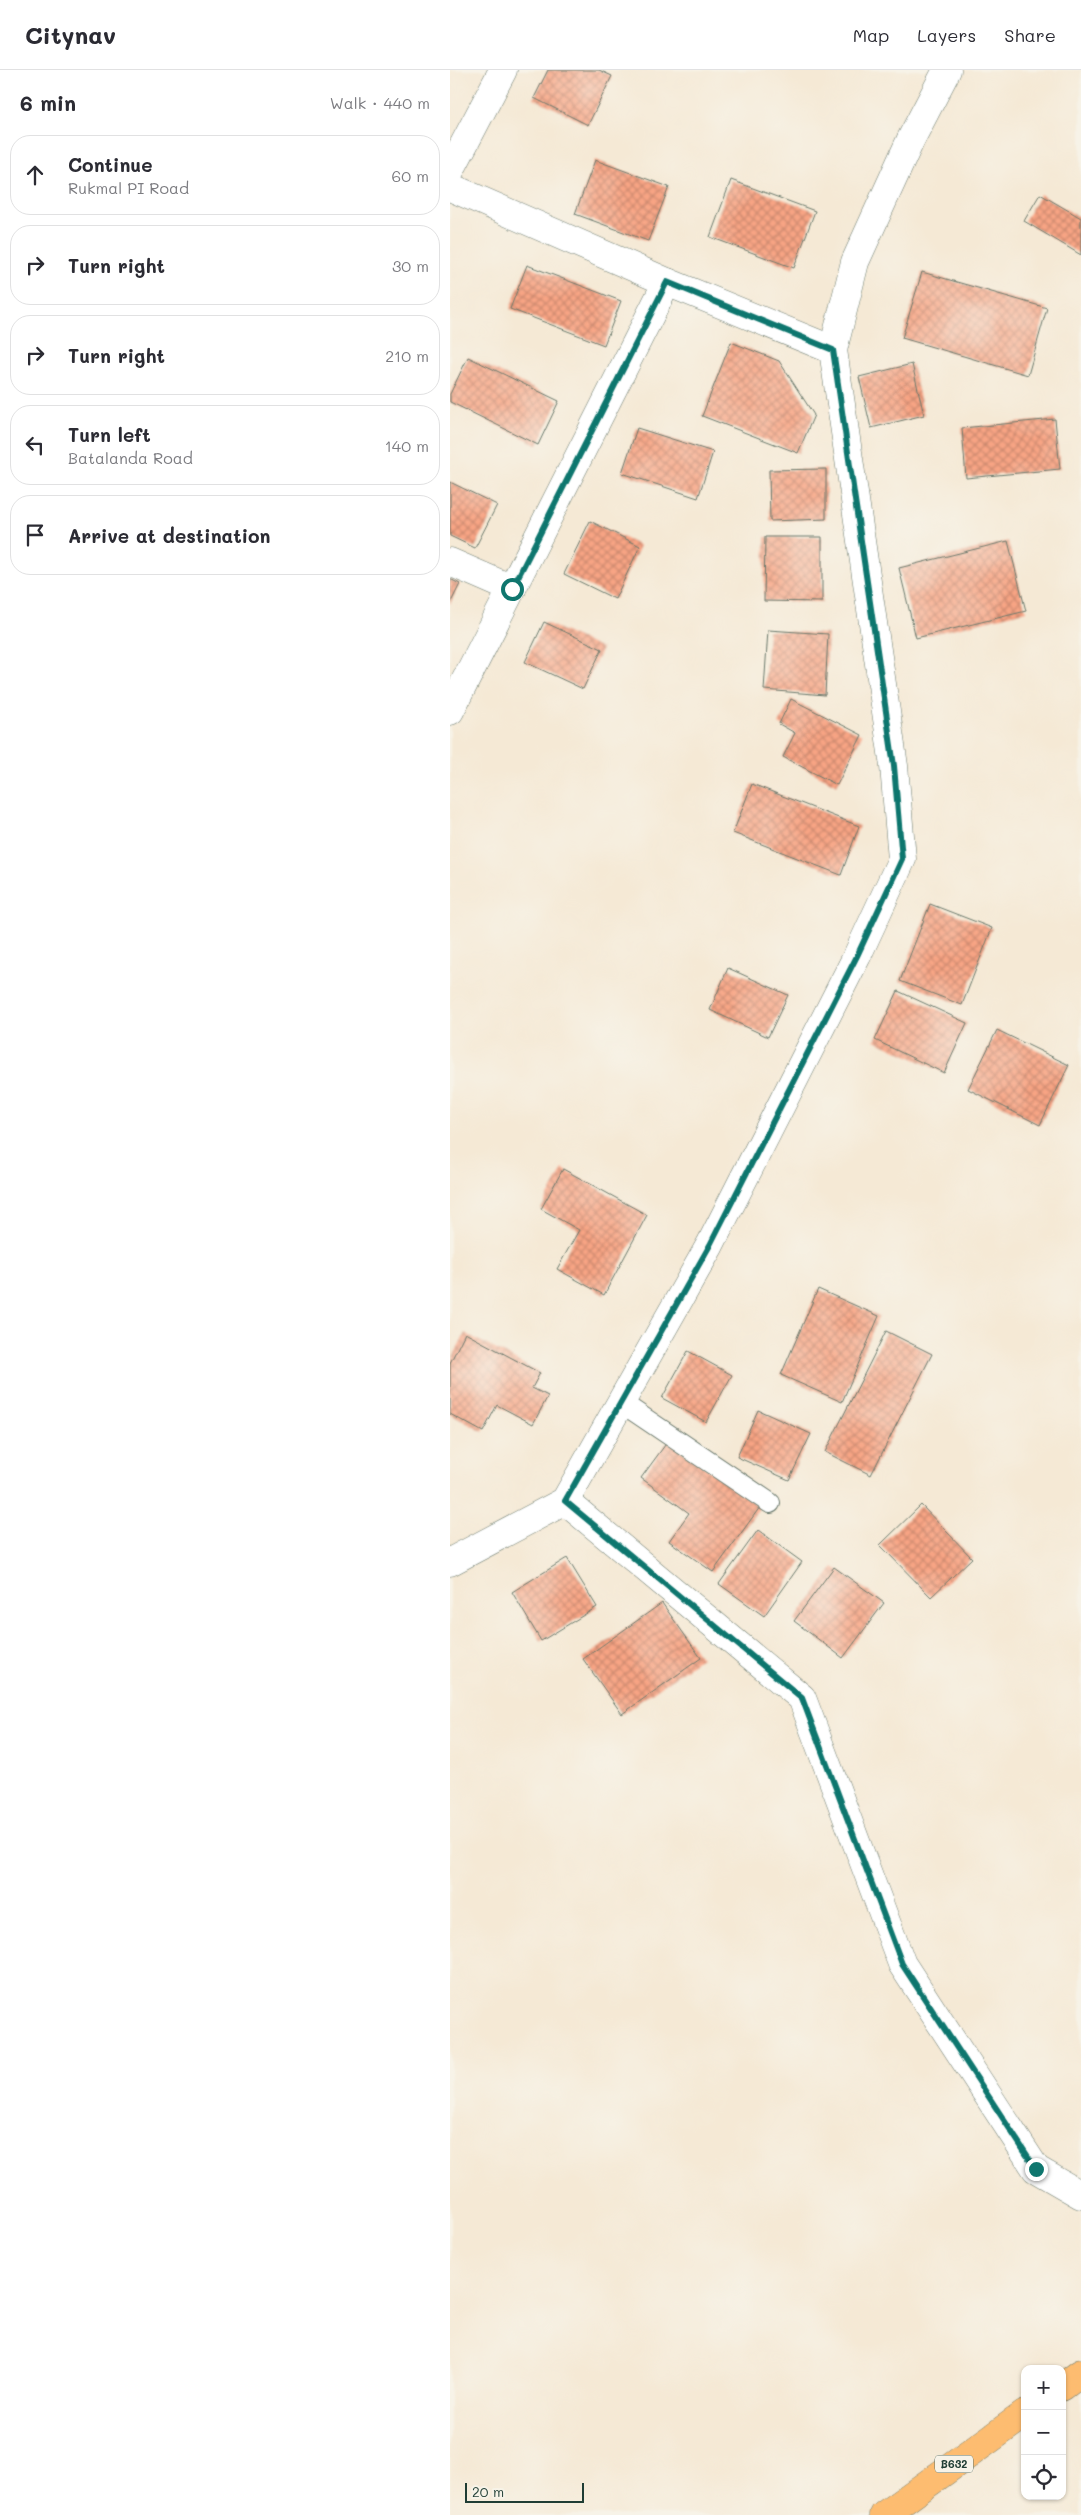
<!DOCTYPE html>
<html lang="en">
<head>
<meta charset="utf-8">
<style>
  :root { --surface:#fff; --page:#f7f7f7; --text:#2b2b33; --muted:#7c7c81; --line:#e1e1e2 }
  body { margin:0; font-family:Mali,sans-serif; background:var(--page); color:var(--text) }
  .controls { position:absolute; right:15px; bottom:15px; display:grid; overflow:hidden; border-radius:10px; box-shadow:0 1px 4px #0004 }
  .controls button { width:45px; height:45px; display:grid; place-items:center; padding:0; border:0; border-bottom:1px solid var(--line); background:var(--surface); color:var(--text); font:25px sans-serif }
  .scale { position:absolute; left:15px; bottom:12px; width:119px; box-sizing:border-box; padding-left:5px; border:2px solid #1f3d34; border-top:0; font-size:14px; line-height:18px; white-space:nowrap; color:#1f3d34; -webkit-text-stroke:4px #f7f3e8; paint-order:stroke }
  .stop { position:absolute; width:15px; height:15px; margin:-11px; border:4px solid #0f766e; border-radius:50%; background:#fff }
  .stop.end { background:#0f766e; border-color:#fff; box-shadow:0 1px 5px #0008 }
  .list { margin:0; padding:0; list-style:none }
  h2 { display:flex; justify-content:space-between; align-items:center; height:65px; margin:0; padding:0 20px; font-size:21px }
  h2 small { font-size:16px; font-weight:400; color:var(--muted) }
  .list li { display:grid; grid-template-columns:32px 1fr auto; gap:15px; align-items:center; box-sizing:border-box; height:80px; margin:0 10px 10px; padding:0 10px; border:1px solid var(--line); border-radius:20px }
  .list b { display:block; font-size:19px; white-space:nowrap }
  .list p { margin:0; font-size:16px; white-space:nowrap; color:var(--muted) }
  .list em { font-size:16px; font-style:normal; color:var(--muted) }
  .icon { flex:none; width:28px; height:28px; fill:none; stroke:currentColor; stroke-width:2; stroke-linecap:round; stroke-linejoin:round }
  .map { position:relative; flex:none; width:631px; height:2445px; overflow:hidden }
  header { display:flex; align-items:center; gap:30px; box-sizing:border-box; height:70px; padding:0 25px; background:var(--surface); border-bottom:1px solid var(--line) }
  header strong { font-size:24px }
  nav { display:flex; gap:28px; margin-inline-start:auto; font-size:18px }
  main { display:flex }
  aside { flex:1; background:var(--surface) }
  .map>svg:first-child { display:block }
  .building { fill:url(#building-cross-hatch) }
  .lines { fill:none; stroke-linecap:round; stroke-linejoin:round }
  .lane-casing { stroke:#6a796c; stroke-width:22 }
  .street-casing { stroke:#6a796c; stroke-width:29 }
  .primary-casing { stroke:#6a796c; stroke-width:29 }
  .lane { stroke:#fff; stroke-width:20 }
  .street { stroke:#fff; stroke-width:28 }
  .primary { stroke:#fdbc6f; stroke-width:28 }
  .route { stroke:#0f766e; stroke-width:6 }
  .labels { text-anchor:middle; stroke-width:4; stroke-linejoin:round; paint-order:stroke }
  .shield { fill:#f7f3e8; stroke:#60746a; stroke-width:1 }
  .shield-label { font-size:11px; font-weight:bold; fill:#1f3d34 }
</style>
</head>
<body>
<header>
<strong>Citynav</strong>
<nav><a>Map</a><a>Layers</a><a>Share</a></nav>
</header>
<main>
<aside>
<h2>6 min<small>Walk · 440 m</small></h2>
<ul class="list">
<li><svg class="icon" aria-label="ahead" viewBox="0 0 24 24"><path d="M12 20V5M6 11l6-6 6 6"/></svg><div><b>Continue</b><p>Rukmal PI Road</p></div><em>60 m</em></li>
<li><svg class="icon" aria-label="right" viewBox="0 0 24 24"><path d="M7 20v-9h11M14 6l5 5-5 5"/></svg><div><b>Turn right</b></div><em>30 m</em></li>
<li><svg class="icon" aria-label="right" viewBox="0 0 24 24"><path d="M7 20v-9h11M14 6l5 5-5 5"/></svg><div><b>Turn right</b></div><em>210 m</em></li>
<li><svg class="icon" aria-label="left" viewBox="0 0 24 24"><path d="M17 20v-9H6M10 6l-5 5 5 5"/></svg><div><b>Turn left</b><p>Batalanda Road</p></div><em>140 m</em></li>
<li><svg class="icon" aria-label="arrive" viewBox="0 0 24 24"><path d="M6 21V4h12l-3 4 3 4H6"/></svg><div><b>Arrive at destination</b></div></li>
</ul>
</aside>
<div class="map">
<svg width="631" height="2445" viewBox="0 0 631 2445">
  <defs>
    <pattern id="building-cross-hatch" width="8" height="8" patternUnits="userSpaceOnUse" patternTransform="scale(1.25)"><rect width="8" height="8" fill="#f8a484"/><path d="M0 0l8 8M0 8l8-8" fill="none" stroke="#c8876d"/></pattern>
  </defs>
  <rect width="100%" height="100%" fill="#f7f3e8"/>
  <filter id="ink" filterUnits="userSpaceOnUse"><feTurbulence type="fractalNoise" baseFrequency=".02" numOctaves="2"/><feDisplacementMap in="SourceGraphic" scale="10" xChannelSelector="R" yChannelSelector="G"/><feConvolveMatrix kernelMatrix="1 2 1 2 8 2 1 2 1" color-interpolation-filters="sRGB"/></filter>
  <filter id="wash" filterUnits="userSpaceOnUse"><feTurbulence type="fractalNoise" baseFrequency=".0096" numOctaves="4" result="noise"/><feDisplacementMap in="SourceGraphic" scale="20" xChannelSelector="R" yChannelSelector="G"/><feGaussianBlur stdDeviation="1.12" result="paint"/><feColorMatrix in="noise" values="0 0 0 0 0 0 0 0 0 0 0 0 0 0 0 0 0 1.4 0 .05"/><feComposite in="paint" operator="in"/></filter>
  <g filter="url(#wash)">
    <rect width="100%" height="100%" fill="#f5e9d5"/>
    <g id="blocks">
      <g class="building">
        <polygon points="98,0 149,0 162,6 138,55 84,28"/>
        <polygon points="145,90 219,117 198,171 125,144"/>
        <polygon points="281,110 365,141 344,198 260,167"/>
        <polygon points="590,124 631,148 631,185 574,151"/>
        <polygon points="77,195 171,231 154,275 60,239"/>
        <polygon points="472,202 597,238 578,305 452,268"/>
        <polygon points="281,272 329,291 364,345 348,383 252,346"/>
        <polygon points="18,287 109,331 88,375 0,332 0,324"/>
        <polygon points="462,294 474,345 421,358 409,307"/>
        <polygon points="605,349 610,399 516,408 512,358"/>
        <polygon points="187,358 263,382 248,428 172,403"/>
        <polygon points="376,399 376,449 320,451 319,400"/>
        <polygon points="0,412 47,435 25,478 0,466"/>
        <polygon points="140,451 190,476 165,529 114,504"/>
        <polygon points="315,467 372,467 372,532 314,531"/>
        <polygon points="558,471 576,541 466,568 449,498"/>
        <polygon points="0,509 10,514 0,534"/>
        <polygon points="94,552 152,579 133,619 75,592"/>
        <polygon points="318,560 378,564 375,625 314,620"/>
        <polygon points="341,629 412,665 387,715 333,687 345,663 329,654"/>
        <polygon points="302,714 409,756 391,805 283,763"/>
        <polygon points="480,834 542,858 512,935 450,911"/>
        <polygon points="278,898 338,925 318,967 260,940"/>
        <polygon points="448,921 517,953 494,1003 425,970"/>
        <polygon points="547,960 619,995 590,1055 518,1019"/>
        <polygon points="113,1099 197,1145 154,1225 107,1199 129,1160 91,1139"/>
        <polygon points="368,1219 429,1246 392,1332 331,1305"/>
        <polygon points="436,1261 482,1284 421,1405 375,1382"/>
        <polygon points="15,1263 90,1303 82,1318 98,1326 83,1354 47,1335 33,1362 0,1344 0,1293"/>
        <polygon points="238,1281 282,1305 256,1352 212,1328"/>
        <polygon points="308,1340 361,1364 339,1410 287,1387"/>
        <polygon points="218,1371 310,1437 263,1502 219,1471 239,1443 191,1408"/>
        <polygon points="471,1435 522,1488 481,1527 430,1475"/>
        <polygon points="308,1460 352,1492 314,1546 269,1514"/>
        <polygon points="117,1488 147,1537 91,1571 62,1522"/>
        <polygon points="384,1497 434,1533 393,1588 344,1551"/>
        <polygon points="212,1533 251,1588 172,1644 133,1589"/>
      </g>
    </g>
  </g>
  <g filter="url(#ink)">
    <use href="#blocks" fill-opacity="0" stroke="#6a796c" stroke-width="1"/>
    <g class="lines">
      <g class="lane-casing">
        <polyline id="lane" points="172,1333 320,1433"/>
      </g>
      <g class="street-casing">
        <g id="street">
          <polyline points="0,101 53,0"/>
          <polyline points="0,117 217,212 383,280 444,696 452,789 407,886 260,1175 115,1431"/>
          <polyline points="383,280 405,192 461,69 497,0"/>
          <polyline points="0,492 62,519"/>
          <polyline points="0,641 217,212"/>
          <polyline points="115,1431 352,1628 452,1894 586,2099 631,2125"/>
          <polyline points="0,1492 115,1431"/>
        </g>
      </g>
      <g class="primary-casing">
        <g id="primary">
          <polyline points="612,2317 631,2303"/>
          <polyline points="434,2445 575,2344"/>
        </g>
      </g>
      <use href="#lane" class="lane"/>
      <use href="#street" class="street"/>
      <use href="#primary" class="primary"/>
    </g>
  </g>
  <g class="lines" filter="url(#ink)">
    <polyline class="route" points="62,519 217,212 383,280 444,696 452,789 407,886 260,1175 115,1431 352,1628 452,1894 586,2099"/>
  </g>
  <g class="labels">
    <rect class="shield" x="485" y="2385.5" width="38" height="17" rx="4"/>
    <g class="shield-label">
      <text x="504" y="2398">B632</text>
    </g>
  </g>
</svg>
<div class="controls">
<button>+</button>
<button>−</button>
<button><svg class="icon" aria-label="locate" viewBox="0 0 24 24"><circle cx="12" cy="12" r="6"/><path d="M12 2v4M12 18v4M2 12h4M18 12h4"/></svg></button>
</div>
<div class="scale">20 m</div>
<div class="stop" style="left:62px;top:519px"></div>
<div class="stop end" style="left:586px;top:2099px"></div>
</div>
</main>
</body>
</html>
